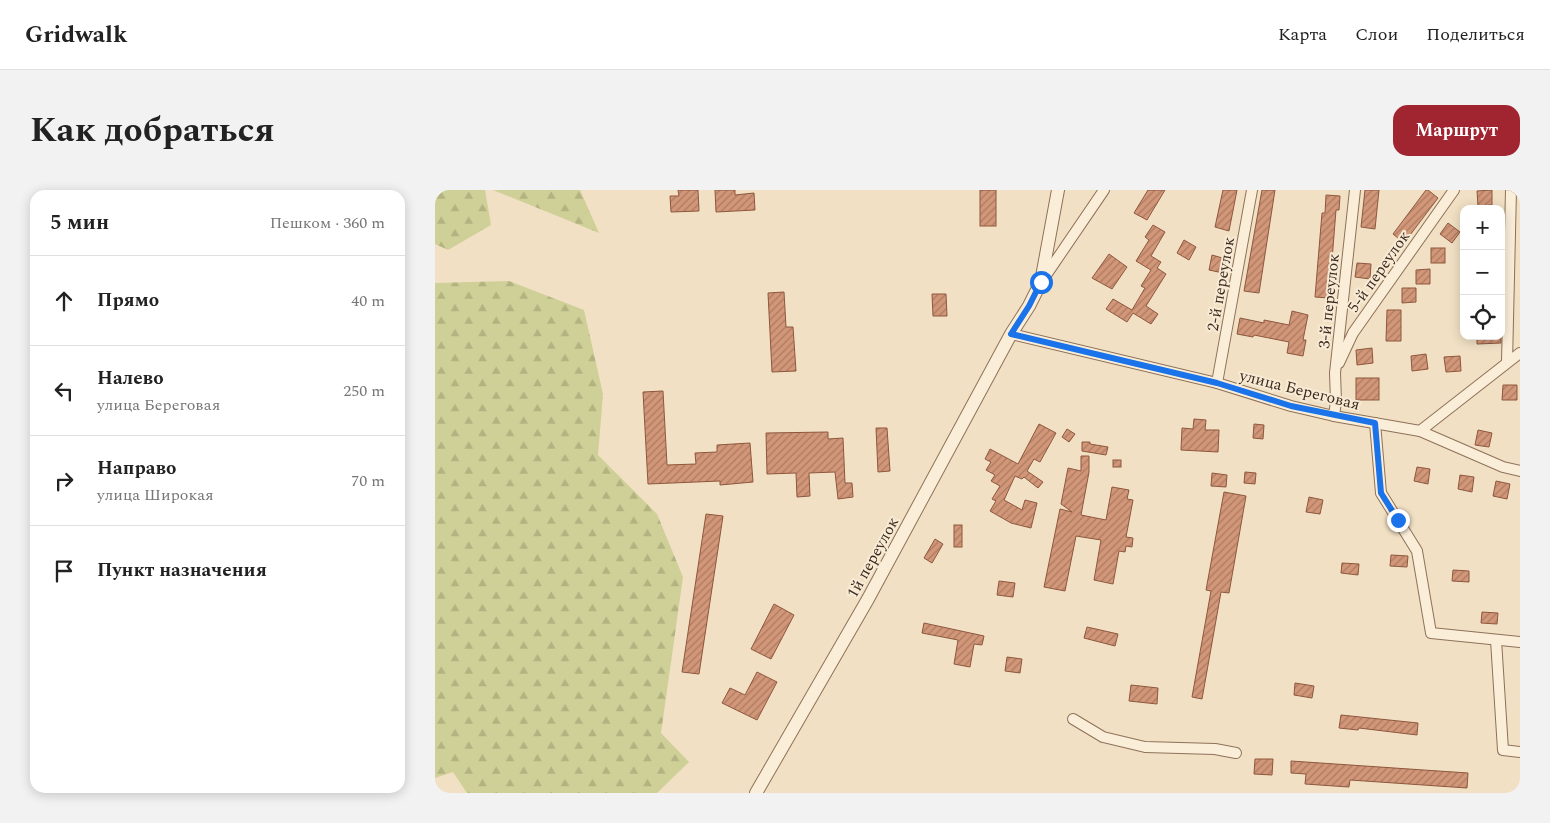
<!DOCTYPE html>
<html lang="ru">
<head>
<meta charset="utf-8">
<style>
  :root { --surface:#fff; --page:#f2f2f2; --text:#222; --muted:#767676; --line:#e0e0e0; --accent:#a12530 }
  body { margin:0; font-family:Spectral,serif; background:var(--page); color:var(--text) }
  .controls { position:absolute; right:15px; top:15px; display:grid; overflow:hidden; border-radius:10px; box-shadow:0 2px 12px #0003 }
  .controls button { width:45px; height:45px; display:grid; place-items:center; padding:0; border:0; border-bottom:1px solid var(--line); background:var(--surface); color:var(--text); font:25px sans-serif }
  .stop { position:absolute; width:15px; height:15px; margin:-11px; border:4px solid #1a73e8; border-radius:50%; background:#fff }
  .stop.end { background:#1a73e8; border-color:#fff; box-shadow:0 1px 5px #0008 }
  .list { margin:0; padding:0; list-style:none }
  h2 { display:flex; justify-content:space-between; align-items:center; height:65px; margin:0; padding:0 20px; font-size:21px }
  h2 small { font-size:16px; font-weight:400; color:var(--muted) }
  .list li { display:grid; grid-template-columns:32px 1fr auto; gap:15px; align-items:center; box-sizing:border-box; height:90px; padding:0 20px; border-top:1px solid var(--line) }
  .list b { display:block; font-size:19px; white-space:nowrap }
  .list p { margin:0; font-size:16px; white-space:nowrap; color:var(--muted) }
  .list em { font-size:16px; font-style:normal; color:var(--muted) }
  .icon { flex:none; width:28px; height:28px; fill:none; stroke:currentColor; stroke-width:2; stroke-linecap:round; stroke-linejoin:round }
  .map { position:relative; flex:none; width:1085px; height:603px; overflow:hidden; border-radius:15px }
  header { display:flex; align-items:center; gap:30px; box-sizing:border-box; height:70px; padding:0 25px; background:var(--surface); border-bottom:1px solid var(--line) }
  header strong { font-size:24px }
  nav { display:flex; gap:28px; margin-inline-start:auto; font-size:18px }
  .intro { display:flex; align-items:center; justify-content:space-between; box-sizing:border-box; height:120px; padding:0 30px }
  h1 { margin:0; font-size:35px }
  .button { padding:12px 22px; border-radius:15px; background:var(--accent); color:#fff; font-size:18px; font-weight:700 }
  main { display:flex; gap:30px; padding:0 30px }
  aside { flex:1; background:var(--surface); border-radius:15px; box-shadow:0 2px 12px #0003 }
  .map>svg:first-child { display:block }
  .forest { fill:url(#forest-firs) }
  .building { fill:url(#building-hatch); stroke:#8e573d }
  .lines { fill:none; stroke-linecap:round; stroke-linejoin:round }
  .minor-casing { stroke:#8e7159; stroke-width:12 }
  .tertiary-casing { stroke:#8e7159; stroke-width:14 }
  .minor { stroke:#fbeed9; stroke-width:10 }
  .tertiary { stroke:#fbeed9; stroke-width:12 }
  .route { stroke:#1a73e8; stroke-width:6 }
  .labels { text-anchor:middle; stroke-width:4; stroke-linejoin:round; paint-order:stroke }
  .street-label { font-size:16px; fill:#3d2a1e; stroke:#f8ebd5 }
</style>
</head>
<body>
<header>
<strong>Gridwalk</strong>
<nav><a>Карта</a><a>Слои</a><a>Поделиться</a></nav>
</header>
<div class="intro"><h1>Как добраться</h1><a class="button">Маршрут</a></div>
<main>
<aside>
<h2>5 мин<small>Пешком · 360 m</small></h2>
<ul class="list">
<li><svg class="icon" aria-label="ahead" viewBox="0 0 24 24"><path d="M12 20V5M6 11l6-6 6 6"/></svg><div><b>Прямо</b></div><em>40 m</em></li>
<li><svg class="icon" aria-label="left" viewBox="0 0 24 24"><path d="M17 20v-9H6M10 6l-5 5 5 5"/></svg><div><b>Налево</b><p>улица Береговая</p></div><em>250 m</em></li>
<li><svg class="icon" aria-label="right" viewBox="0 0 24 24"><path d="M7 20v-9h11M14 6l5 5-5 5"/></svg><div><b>Направо</b><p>улица Широкая</p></div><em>70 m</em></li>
<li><svg class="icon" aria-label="arrive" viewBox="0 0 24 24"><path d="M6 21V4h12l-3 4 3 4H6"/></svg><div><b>Пункт назначения</b></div></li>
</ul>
</aside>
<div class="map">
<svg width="1085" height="603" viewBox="0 0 1085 603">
  <defs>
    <pattern id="forest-firs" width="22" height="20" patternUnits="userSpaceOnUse" patternTransform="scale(1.25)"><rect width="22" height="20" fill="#cfd097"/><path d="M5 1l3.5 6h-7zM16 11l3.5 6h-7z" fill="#b3b382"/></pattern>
    <pattern id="building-hatch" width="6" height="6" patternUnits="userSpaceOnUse" patternTransform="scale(1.25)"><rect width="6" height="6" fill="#d29678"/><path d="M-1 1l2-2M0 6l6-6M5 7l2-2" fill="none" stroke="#ac7b62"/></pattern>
  </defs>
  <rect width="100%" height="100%" fill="#f1e0c4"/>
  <g class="forest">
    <polygon points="0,0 50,0 56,35 13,60 0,54"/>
    <polygon points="58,0 145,0 164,43"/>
    <polygon points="74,91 149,120 168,204 163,265 222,324 248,387 226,543 254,572 222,603 32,603 18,582 0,588 0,93"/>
  </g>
  <g class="building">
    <polygon points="243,0 263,0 264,21 236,22 235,6 244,6"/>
    <polygon points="280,0 300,0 300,5 319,3 320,20 281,22"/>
    <rect x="545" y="0" width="16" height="36"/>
    <polygon points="713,0 730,0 712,30 699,23"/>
    <polygon points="788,0 802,0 794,41 780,37"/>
    <polygon points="827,0 840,0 824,103 809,101"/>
    <polygon points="930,0 944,0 940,39 926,37"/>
    <polygon points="991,0 993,0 1003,8 969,53 958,44"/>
    <polygon points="1057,0 1057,15 1043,16 1042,1"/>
    <polygon points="891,5 905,6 904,20 901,20 894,108 880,107 887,23 890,23"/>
    <polygon points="1013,33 1025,42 1017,53 1005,44"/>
    <polygon points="718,35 730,42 716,66 726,72 722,78 731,84 711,116 723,124 716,134 698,123 692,132 671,119 678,109 697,120 710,98 706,96 716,80 701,71 714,50 710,47"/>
    <polygon points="749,50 761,57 754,70 742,63"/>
    <rect x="996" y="58" width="14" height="15"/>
    <polygon points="674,64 692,77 677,99 657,88"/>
    <polygon points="777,65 791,69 788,83 774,80"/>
    <polygon points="922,73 936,74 935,89 920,87"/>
    <polygon points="995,79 995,94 981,94 981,80"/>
    <polygon points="967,98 981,98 981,112 967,113"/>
    <polygon points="349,102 351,137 358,137 361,181 337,182 333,103"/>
    <polygon points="497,104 511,104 512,126 498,126"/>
    <polygon points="952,120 966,120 966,151 951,151"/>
    <polygon points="857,121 873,125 868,150 871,150 868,166 852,163 854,152 819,145 818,147 802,144 805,128 829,133 829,130 854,135"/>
    <polygon points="1042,146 1066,146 1066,153 1042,154"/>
    <polygon points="937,158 938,173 922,175 921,160"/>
    <polygon points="991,164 993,179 977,181 976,166"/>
    <polygon points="1025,166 1026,181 1011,182 1009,167"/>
    <rect x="921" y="188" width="23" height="22"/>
    <polygon points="1068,195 1082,195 1082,210 1067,210"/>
    <polygon points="228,201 232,275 261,274 260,263 282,262 282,255 315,253 318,292 285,295 285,291 213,294 208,202"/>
    <polygon points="759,229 771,230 770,240 784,240 783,262 746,260 747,238 758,239"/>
    <polygon points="604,234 621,243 605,272 599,269 592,281 608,292 603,298 589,287 587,289 580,286 569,310 587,320 590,310 602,313 596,338 576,333 555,321 561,311 557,309 565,296 556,291 560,285 551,280 556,272 550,269 555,259 583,274"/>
    <polygon points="819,234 829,235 828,249 818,248"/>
    <polygon points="441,238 452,238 455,281 443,282"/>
    <polygon points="632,239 640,244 634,252 627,247"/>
    <polygon points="1043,240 1057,243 1054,257 1040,255"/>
    <polygon points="393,242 393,249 408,248 410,293 417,293 418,307 403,309 400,282 374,283 375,306 362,307 361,283 332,284 331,243"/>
    <polygon points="647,252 655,252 655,254 673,257 671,265 647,261"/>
    <polygon points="646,266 654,266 654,282 646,325 671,330 677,297 694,300 692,309 698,310 691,347 698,348 697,357 691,356 690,362 684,361 678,394 659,390 666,350 641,346 630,401 609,397 625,319 637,322 626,314 633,278 646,281"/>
    <rect x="678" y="270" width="8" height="7"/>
    <polygon points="982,277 995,279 993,294 979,291"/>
    <polygon points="810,282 821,283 820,294 809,293"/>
    <polygon points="777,283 792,285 791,297 776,296"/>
    <polygon points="1025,285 1039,287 1037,302 1023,299"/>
    <polygon points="1061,291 1075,294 1072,309 1058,306"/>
    <polygon points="789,302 811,306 794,403 786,402 767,509 757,507 776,401 771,400"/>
    <polygon points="874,307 888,310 885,324 871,322"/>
    <polygon points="271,324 288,326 264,484 247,482"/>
    <rect x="519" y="335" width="8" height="22"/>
    <polygon points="500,349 508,354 497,373 489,368"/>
    <polygon points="956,365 973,366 972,377 955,376"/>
    <polygon points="907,373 924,374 923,385 906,383"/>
    <polygon points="1018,380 1034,381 1034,392 1017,391"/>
    <polygon points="564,391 580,393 578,407 562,405"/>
    <polygon points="339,414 359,425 336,469 316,459"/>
    <polygon points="1047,422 1063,423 1062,434 1046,433"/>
    <polygon points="489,433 549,446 547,455 539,454 535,477 519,474 523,450 487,443"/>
    <polygon points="652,437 683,444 680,456 649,448"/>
    <polygon points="572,467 587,469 585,483 570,481"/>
    <polygon points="322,482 342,492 322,530 287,513 295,498 310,505"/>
    <polygon points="860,493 879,496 877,508 859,505"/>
    <polygon points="696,495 723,498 722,514 694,511"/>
    <polygon points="906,525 983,533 982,545 924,538 923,540 904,538"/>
    <polygon points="820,569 838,569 837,585 819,584"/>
    <polygon points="856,571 1033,583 1032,598 915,590 914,597 870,594 871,584 856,583"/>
  </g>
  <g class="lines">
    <g class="minor-casing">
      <g id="minor">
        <polyline points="607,91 669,0"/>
        <polyline points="576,144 782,193 856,216 899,226 985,241 1068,277 1085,281"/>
        <polyline points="1072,172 1076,0"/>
        <polyline points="904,173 918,143 1019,0"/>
        <polyline points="782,193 817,0"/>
        <polyline points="899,226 901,211 900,183 920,0"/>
        <polyline points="940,233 946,303 982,361 996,443 1085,452"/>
        <polyline points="985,241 1085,163"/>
        <polyline points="1061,450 1068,560 1085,562"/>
        <polyline points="638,529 668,547 710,557 780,559 801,563"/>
      </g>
    </g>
    <g class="tertiary-casing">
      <polyline id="tertiary" points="321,603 433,409 576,144 594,116 606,92 623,0"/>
    </g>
    <use href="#minor" class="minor"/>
    <use href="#tertiary" class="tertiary"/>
  </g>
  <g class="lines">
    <polyline class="route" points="606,92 594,116 576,144 782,193 856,216 940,233 946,303 963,330"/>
  </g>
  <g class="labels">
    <g class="street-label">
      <text transform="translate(943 81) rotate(-55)" y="6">5-й переулок</text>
      <text transform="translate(785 94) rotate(-80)" y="6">2-й переулок</text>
      <text transform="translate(893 111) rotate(-84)" y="6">3-й переулок</text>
      <text transform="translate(865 199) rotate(14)" y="6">улица Береговая</text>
      <text transform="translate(437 367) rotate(-61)" y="6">1й переулок</text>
    </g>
  </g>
</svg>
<div class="controls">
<button>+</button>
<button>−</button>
<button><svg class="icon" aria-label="locate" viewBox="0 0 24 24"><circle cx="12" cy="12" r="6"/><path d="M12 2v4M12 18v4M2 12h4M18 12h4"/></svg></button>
</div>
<div class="stop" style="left:606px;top:92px"></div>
<div class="stop end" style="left:963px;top:330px"></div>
</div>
</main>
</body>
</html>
